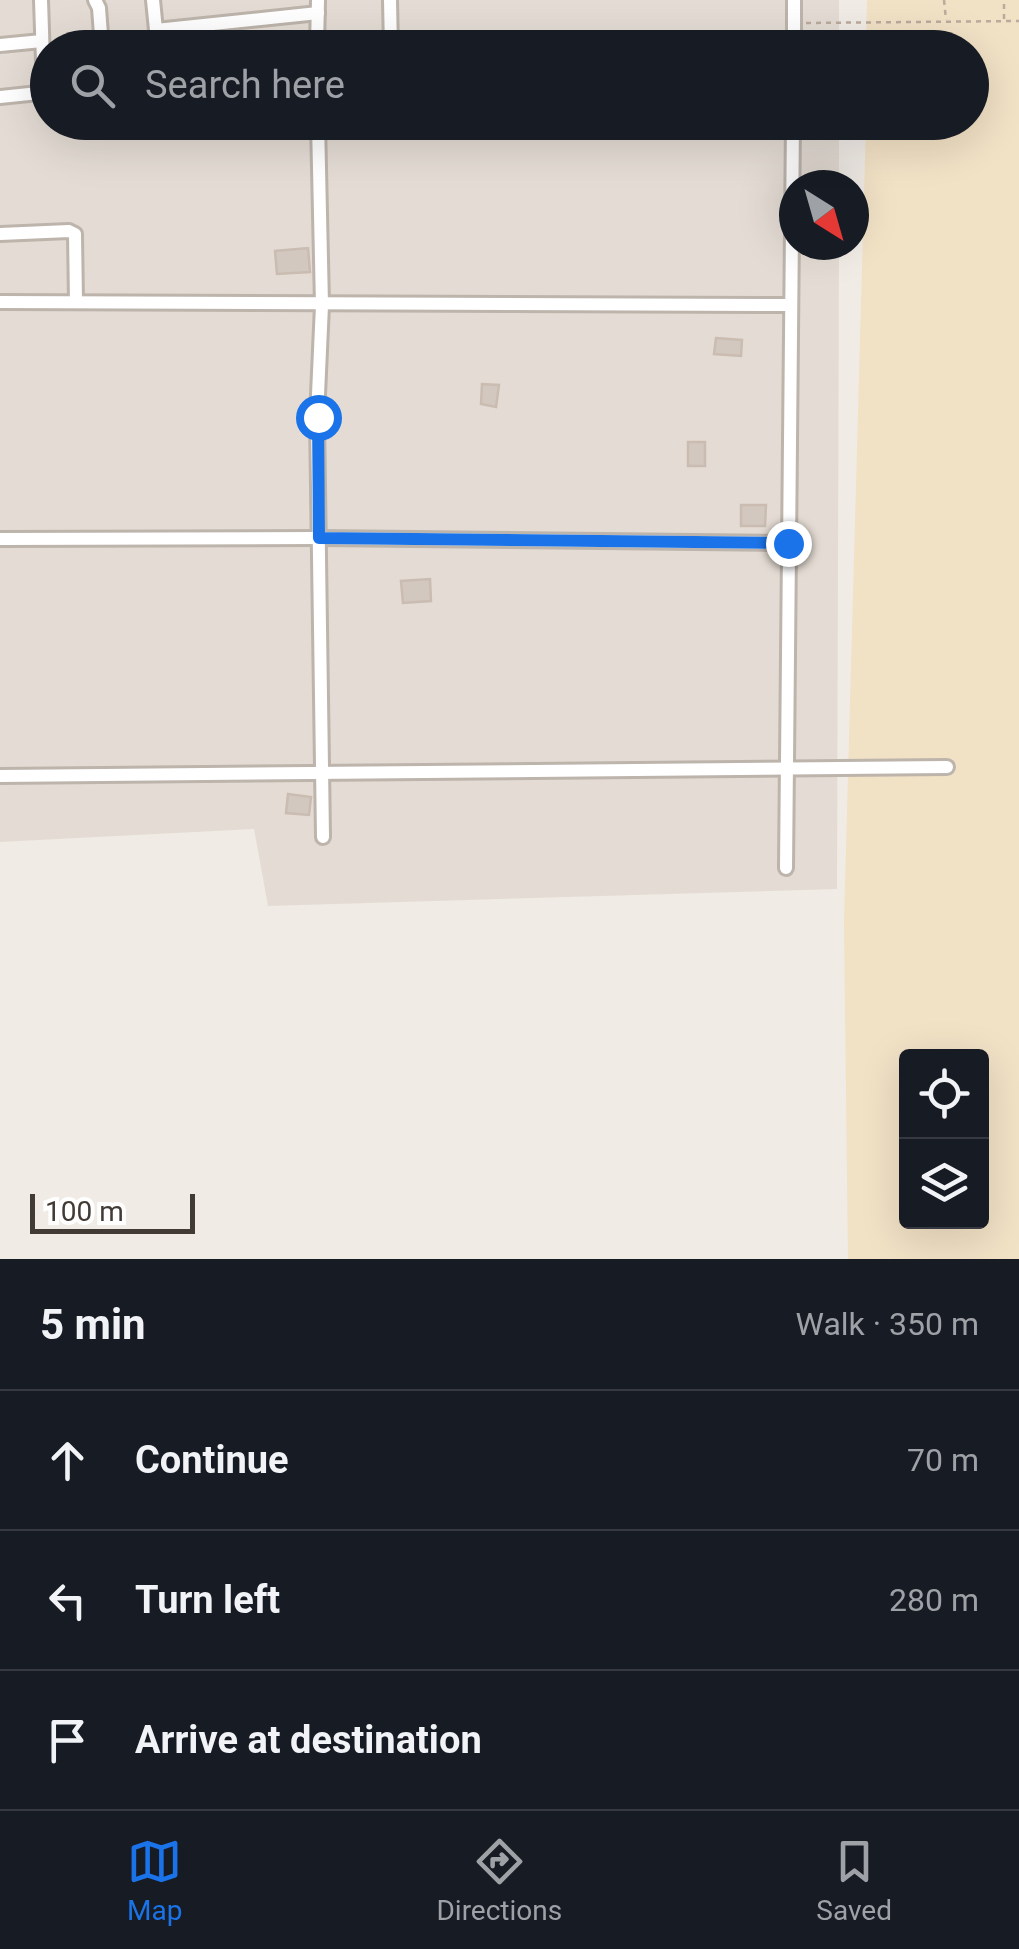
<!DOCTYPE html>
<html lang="en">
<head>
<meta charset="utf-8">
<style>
  :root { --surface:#171b24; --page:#20242c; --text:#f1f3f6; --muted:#9ea1a6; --line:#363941; --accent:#1a73e8 }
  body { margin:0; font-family:Roboto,sans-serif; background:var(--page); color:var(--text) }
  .controls { position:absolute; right:30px; bottom:30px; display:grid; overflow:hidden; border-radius:10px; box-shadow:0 10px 40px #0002 }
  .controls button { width:90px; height:90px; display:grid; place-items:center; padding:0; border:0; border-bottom:2px solid var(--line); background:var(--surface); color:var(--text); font:50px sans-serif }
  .compass { position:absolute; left:779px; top:170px; width:90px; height:90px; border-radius:50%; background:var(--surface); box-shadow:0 10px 40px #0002; rotate:143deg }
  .scale { position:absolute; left:30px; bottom:25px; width:165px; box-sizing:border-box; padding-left:10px; border:5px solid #423b35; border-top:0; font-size:28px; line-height:35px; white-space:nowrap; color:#423b35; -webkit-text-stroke:8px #fff; paint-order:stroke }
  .stop { position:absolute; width:30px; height:30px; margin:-22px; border:8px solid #1a73e8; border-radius:50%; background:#fff }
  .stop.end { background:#1a73e8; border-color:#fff; box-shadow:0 2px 10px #0008 }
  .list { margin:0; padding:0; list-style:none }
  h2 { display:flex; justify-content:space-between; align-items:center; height:130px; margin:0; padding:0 40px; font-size:42px }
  h2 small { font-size:32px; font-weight:400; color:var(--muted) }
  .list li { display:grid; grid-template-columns:65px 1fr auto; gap:30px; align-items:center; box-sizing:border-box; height:140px; padding:0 40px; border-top:2px solid var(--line) }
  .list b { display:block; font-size:38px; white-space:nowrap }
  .list em { font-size:32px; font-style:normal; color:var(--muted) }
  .icon { flex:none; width:55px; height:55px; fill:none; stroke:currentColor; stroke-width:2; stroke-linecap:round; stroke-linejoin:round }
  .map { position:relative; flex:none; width:1019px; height:1259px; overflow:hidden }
  .search { position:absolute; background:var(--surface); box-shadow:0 10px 40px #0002; left:30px; right:30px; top:30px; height:110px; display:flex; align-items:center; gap:25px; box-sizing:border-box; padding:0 35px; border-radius:55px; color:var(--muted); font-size:38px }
  .sheet { height:550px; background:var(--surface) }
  nav { display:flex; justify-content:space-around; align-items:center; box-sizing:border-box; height:140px; border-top:2px solid var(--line); background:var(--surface); font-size:28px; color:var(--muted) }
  nav a { display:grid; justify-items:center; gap:5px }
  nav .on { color:var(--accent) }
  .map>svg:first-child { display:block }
  .residential { fill:#e4dcd4 }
  .sand { fill:#f1e1c5; fill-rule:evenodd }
  .building { fill:#d3c8bf; stroke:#cabcb0; stroke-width:2.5 }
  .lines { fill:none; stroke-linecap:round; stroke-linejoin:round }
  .minor-casing { stroke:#bdb4ac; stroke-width:18 }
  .path { stroke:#baab9c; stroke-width:2.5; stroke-dasharray:5 5; stroke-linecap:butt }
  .minor { stroke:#fff; stroke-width:12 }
  .route { stroke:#1a73e8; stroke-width:12 }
</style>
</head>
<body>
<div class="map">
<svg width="1019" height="1259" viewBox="0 0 1019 1259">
  <rect width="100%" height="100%" fill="#f0ebe5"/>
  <polygon class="residential" points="0,0 839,0 839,47 48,48 48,122 839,123 839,185 794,185 794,245 839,245 837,889 268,906 254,829 0,842"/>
  <path class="sand" d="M 867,0 L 1019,0 L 1019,1259 L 848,1259 L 844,922 L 866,123 L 972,122 L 972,48 L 866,47 ZM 906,1056 L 982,1056 L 982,1222 L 906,1222 Z"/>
  <g class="building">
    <polygon points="308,248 310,272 277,274 275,251"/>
    <polygon points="716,338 742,340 741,356 714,354"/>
    <polygon points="482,384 499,385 496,407 481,404"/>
    <rect x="688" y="442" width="17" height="24"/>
    <polygon points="741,505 766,505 765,526 741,526"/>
    <polygon points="430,579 431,601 403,603 401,581"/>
    <polygon points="288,794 311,797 309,815 286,813"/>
  </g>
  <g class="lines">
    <g class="minor-casing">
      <g id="minor">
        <polyline points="41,0 44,92"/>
        <polyline points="95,0 99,8 102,48"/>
        <polyline points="153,0 156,30 318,13"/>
        <polyline points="390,0 391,48"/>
        <polyline points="0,45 42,41"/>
        <polyline points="317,48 318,0"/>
        <polyline points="794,48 794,0"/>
        <polyline points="0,97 48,92"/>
        <polyline points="318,122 322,305 317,417 323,837"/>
        <polyline points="0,234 69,231 75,234 76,302"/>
        <polyline points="0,302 791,305"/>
        <polyline points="0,539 319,538 789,543"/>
        <polyline points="0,776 947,767"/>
        <polyline points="786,868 793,122"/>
      </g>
    </g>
    <g class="path">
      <polyline points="944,0 946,20"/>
      <polyline points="1004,19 1004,0"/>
      <polyline points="806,23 1019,21"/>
    </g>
    <use href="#minor" class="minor"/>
  </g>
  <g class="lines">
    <polyline class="route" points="318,417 319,538 788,543"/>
  </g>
</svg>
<div class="controls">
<button><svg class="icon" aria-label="locate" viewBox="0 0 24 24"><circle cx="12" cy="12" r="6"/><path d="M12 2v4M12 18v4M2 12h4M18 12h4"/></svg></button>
<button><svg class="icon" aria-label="layers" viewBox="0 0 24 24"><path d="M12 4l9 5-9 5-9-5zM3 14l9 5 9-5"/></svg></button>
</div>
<svg class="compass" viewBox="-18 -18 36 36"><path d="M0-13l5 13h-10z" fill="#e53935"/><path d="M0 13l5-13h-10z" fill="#9ea1a6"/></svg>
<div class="scale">100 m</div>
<div class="stop" style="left:318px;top:417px"></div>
<div class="stop end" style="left:788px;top:543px"></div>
<div class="search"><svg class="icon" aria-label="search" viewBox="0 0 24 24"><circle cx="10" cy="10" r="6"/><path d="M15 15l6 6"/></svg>Search here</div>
</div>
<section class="sheet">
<h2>5 min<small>Walk · 350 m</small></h2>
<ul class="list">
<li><svg class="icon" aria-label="ahead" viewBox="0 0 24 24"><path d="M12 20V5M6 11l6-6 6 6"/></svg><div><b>Continue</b></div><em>70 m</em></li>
<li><svg class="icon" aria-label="left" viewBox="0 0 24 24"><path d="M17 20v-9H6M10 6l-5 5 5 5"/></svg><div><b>Turn left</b></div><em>280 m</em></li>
<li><svg class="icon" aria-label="arrive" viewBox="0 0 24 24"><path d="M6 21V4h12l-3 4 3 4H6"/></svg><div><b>Arrive at destination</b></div></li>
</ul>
</section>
<nav>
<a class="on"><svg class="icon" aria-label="map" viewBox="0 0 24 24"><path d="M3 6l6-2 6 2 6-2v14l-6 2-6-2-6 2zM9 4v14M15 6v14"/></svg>Map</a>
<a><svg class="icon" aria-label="directions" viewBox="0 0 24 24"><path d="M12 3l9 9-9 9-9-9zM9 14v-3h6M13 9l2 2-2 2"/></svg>Directions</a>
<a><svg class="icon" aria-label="saved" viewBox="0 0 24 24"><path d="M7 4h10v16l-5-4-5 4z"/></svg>Saved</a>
</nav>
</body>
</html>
